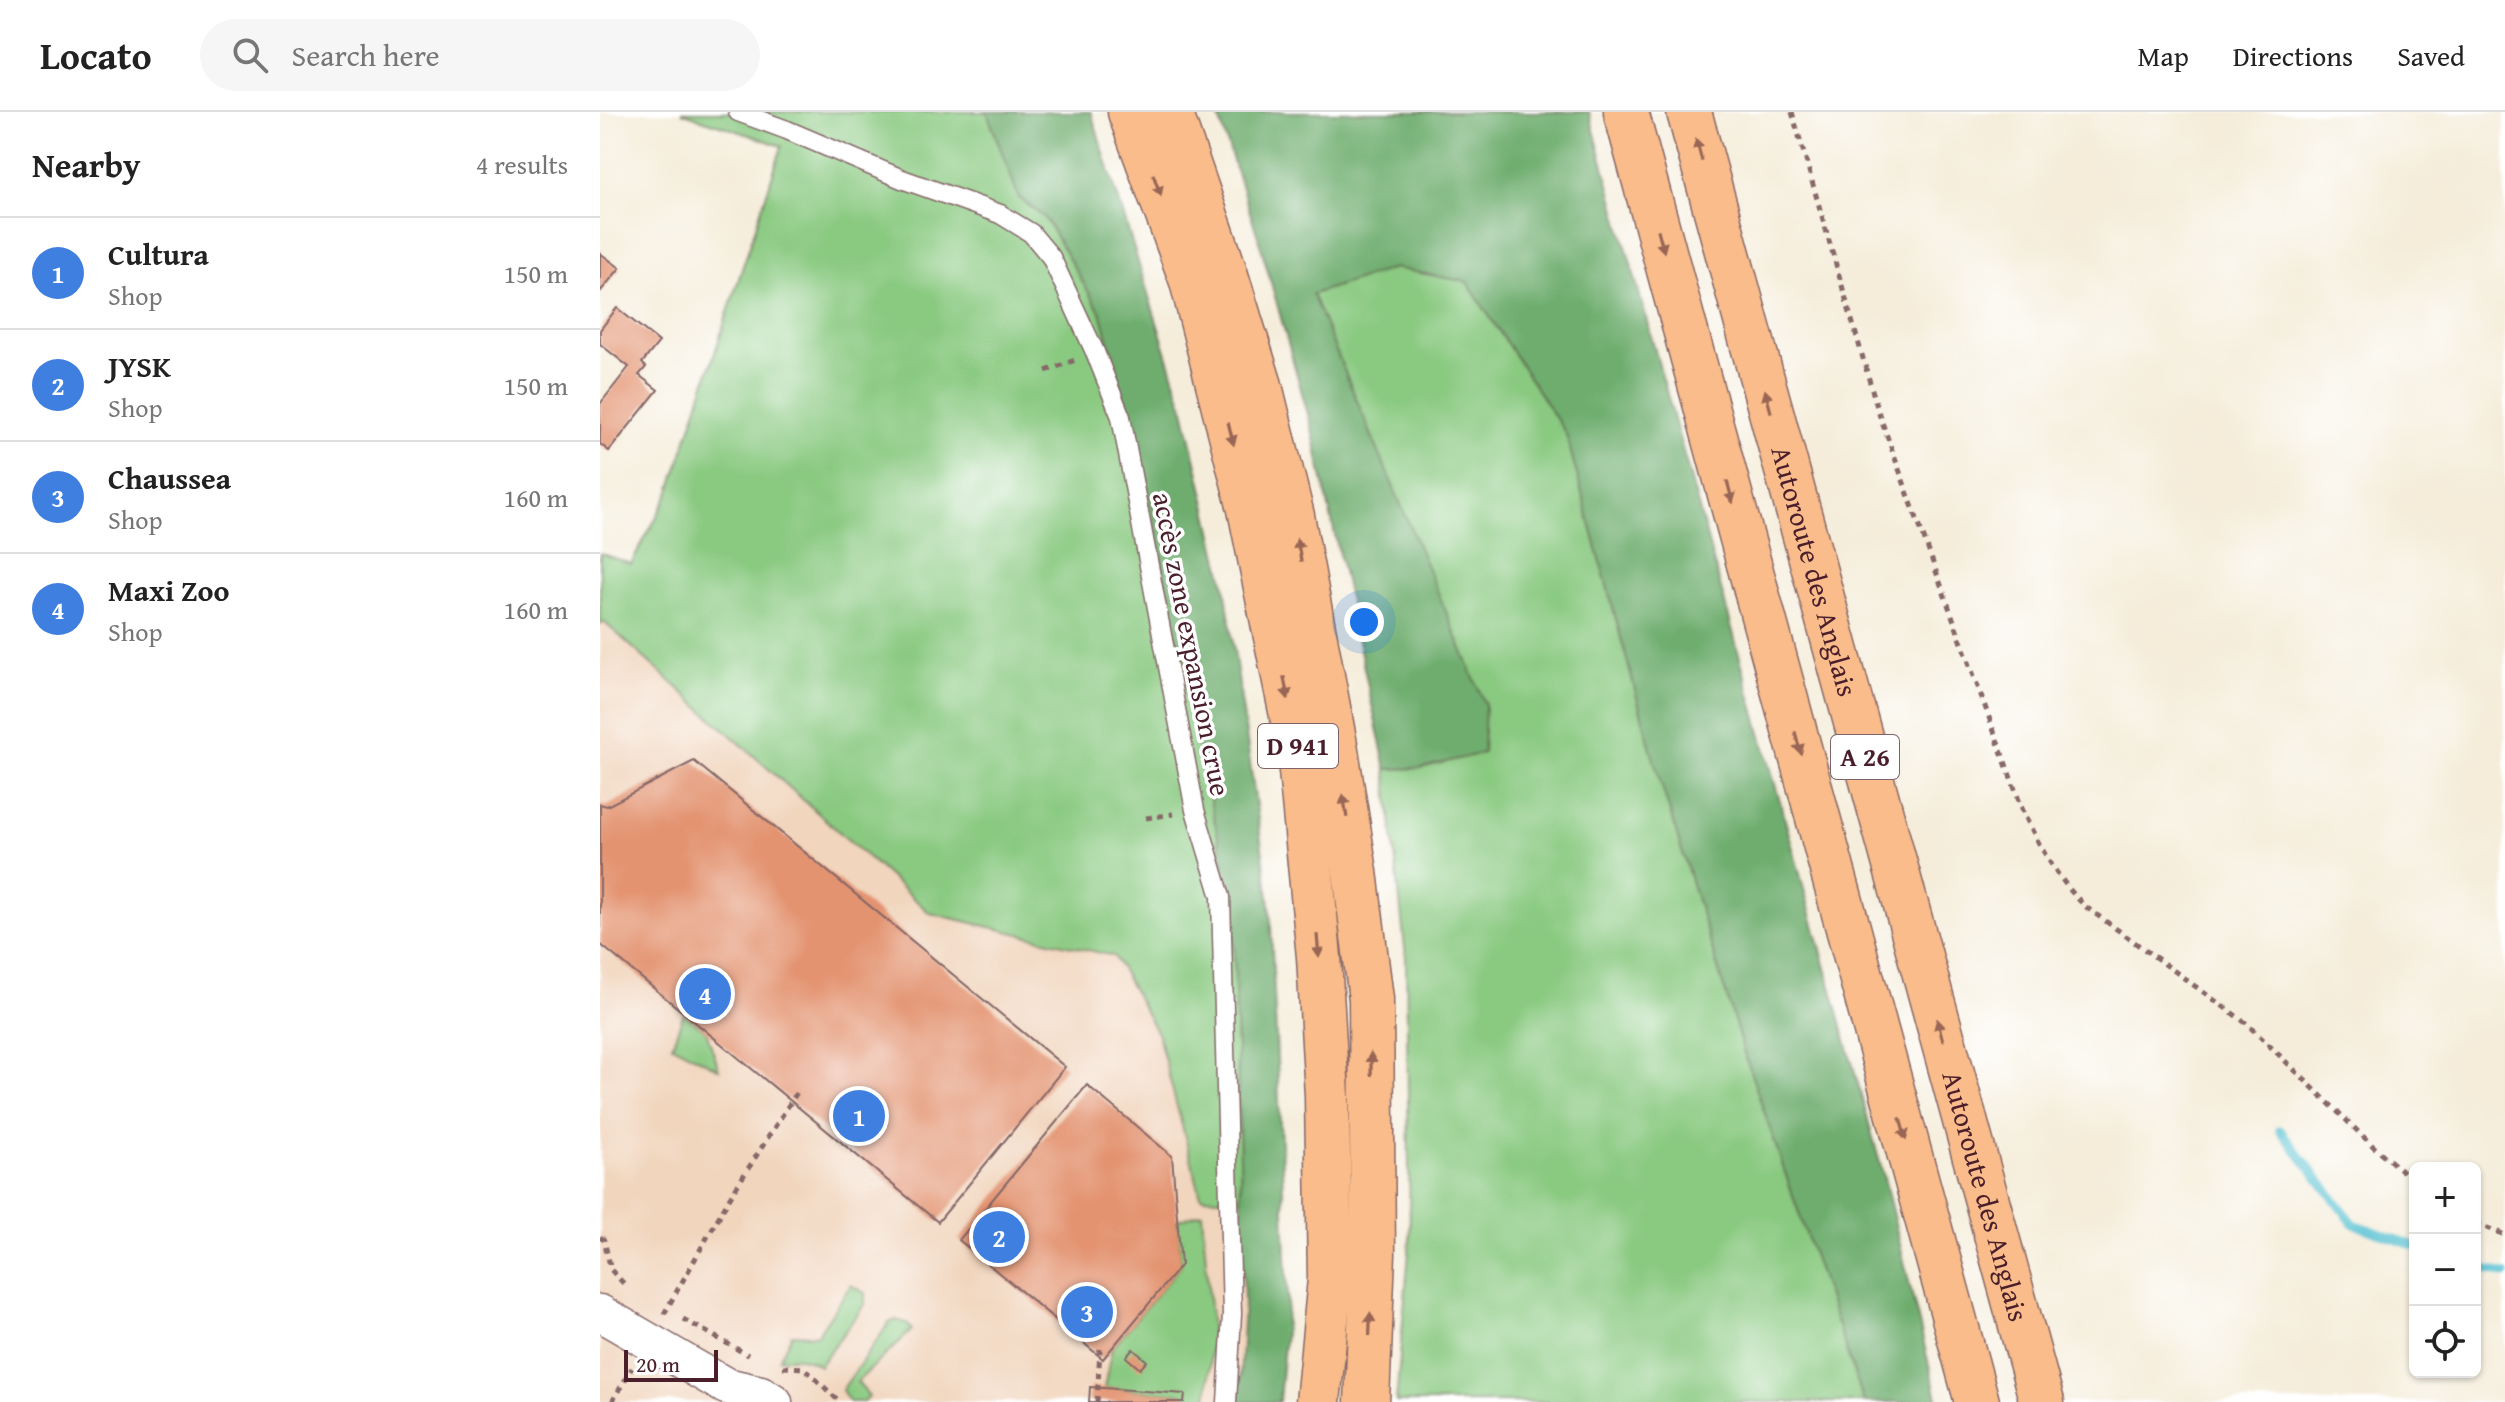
<!DOCTYPE html>
<html lang="en">
<head>
<meta charset="utf-8">
<style>
  :root { --surface:#fff; --page:#f6f6f6; --text:#222; --muted:#767676; --line:#e0e0e0; --accent:#ea580c }
  body { margin:0; font-family:"Gentium Book Plus",serif; background:var(--page); color:var(--text) }
  .controls { position:absolute; right:24px; bottom:24px; display:grid; overflow:hidden; border-radius:12px; box-shadow:0 2px 6px #0004 }
  .controls button { width:72px; height:72px; display:grid; place-items:center; padding:0; border:0; border-bottom:2px solid var(--line); background:var(--surface); color:var(--text); font:40px sans-serif }
  .scale { position:absolute; left:24px; bottom:20px; width:94px; box-sizing:border-box; padding-left:8px; border:4px solid #4a1f2b; border-top:0; font-size:22px; line-height:28px; white-space:nowrap; color:#4a1f2b; -webkit-text-stroke:6px #fff; paint-order:stroke }
  .you { position:absolute; left:764px; top:510px; width:28px; height:28px; margin:-20px; border:6px solid #fff; border-radius:50%; background:#1a73e8; box-shadow:0 0 0 12px #1a73e833 }
  .badge { display:grid; place-items:center; width:52px; height:52px; border-radius:50%; background:var(--accent); color:#fff; font-size:26px; font-weight:700 }
  .pin { position:absolute; translate:-50% -50%; border:4px solid #fff; box-shadow:0 2px 8px #0006 }
  .list { margin:0; padding:0; list-style:none }
  h2 { display:flex; justify-content:space-between; align-items:center; height:104px; margin:0; padding:0 32px; font-size:34px }
  h2 small { font-size:26px; font-weight:400; color:var(--muted) }
  .list li { display:grid; grid-template-columns:52px 1fr auto; gap:24px; align-items:center; box-sizing:border-box; height:112px; padding:0 32px; border-top:2px solid var(--line) }
  .list b { display:block; font-size:30px; white-space:nowrap }
  .list p { margin:0; font-size:26px; white-space:nowrap; color:var(--muted) }
  .list em { font-size:26px; font-style:normal; color:var(--muted) }
  .icon { flex:none; width:44px; height:44px; fill:none; stroke:currentColor; stroke-width:2; stroke-linecap:round; stroke-linejoin:round }
  .map { position:relative; flex:none; width:1905px; height:1290px; overflow:hidden }
  header { display:flex; align-items:center; gap:48px; box-sizing:border-box; height:112px; padding:0 40px; background:var(--surface); border-bottom:2px solid var(--line) }
  header strong { font-size:38px }
  nav { display:flex; gap:44px; margin-inline-start:auto; font-size:28px }
  .search { width:560px; height:72px; background:var(--page); display:flex; align-items:center; gap:20px; box-sizing:border-box; padding:0 28px; border-radius:44px; color:var(--muted); font-size:30px }
  main { display:flex }
  aside { flex:1; background:var(--surface) }
  .map>svg:first-child { display:block }
  .built { fill:#f1d5bd }
  .green { fill:#89c980; stroke:#6a7456; stroke-width:2 }
  .forest { fill:#6ead6e; stroke:#5c664c; stroke-width:2 }
  .lines { fill:none; stroke-linecap:round; stroke-linejoin:round }
  .stream { stroke:#56c1d1; stroke-width:9 }
  .building { fill:#e3936f }
  .service-casing { stroke:#866768; stroke-width:21 }
  .minor-casing { stroke:#866768; stroke-width:39 }
  .trunk-casing { stroke:#866768; stroke-width:47 }
  .motorway-casing { stroke:#866768; stroke-width:47 }
  .path { stroke:#866768; stroke-width:5; stroke-dasharray:6 6; stroke-linecap:butt }
  .service { stroke:#fff; stroke-width:18 }
  .minor { stroke:#fff; stroke-width:36 }
  .trunk { stroke:#f9bc8a; stroke-width:44 }
  .motorway { stroke:#f9bc8a; stroke-width:44 }
  .oneway { fill:#996656 }
  .labels { text-anchor:middle; stroke-width:7; stroke-linejoin:round; paint-order:stroke }
  .shield { fill:#fff; stroke:#80626b; stroke-width:2 }
  .shield-label { font-size:26px; font-weight:bold; fill:#4a1f2b }
  .street-label { font-size:28px; fill:#4a1f2b; stroke:#fff }
</style>
</head>
<body>
<header>
<strong>Locato</strong>
<div class="search"><svg class="icon" aria-label="search" viewBox="0 0 24 24"><circle cx="10" cy="10" r="6"/><path d="M15 15l6 6"/></svg>Search here</div>
<nav><a>Map</a><a>Directions</a><a>Saved</a></nav>
</header>
<main>
<aside>
<h2>Nearby<small>4 results</small></h2>
<ul class="list">
<li><span class="badge" style="background:#3f7fe0">1</span><div><b>Cultura</b><p>Shop</p></div><em>150 m</em></li>
<li><span class="badge" style="background:#3f7fe0">2</span><div><b>JYSK</b><p>Shop</p></div><em>150 m</em></li>
<li><span class="badge" style="background:#3f7fe0">3</span><div><b>Chaussea</b><p>Shop</p></div><em>160 m</em></li>
<li><span class="badge" style="background:#3f7fe0">4</span><div><b>Maxi Zoo</b><p>Shop</p></div><em>160 m</em></li>
</ul>
</aside>
<div class="map">
<svg width="1905" height="1290" viewBox="0 0 1905 1290">
  <rect width="100%" height="100%" fill="#fff"/>
  <filter id="ink" filterUnits="userSpaceOnUse"><feTurbulence type="fractalNoise" baseFrequency=".0125" numOctaves="2"/><feDisplacementMap in="SourceGraphic" scale="16" xChannelSelector="R" yChannelSelector="G"/><feConvolveMatrix kernelMatrix="1 2 1 2 8 2 1 2 1" color-interpolation-filters="sRGB"/></filter>
  <filter id="wash" filterUnits="userSpaceOnUse"><feTurbulence type="fractalNoise" baseFrequency=".006" numOctaves="4" result="noise"/><feDisplacementMap in="SourceGraphic" scale="32" xChannelSelector="R" yChannelSelector="G"/><feGaussianBlur stdDeviation="1.8" result="paint"/><feColorMatrix in="noise" values="0 0 0 0 0 0 0 0 0 0 0 0 0 0 0 0 0 1.4 0 .05"/><feComposite in="paint" operator="in"/></filter>
  <g filter="url(#wash)">
    <rect width="100%" height="100%" fill="#f5edda"/>
    <polygon class="built" points="3,509 330,801 514,844 558,923 601,1085 641,1087 644,1190 639,1290 0,1290 0,512"/>
    <g class="green">
      <polygon points="81,0 387,0 419,86 445,106 502,203 547,372 594,616 633,791 641,1087 601,1085 558,923 514,844 330,801 4,510 0,512 0,441 31,452 69,382 182,34"/>
      <polygon points="794,156 867,169 966,322 1054,648 1146,947 1264,1290 796,1290 810,1128 806,846 786,657 821,656 712,182"/>
      <polygon points="84,901 106,919 119,957 72,933"/>
      <polygon points="602,1101 612,1220 607,1290 584,1290 584,1282 504,1276 512,1236 581,1153 577,1108"/>
      <path d="M 251,1173 L 265,1181 L 265,1192 L 219,1254 C 206,1244 194,1245 179,1247 L 192,1222 L 217,1223 Z"/>
      <polygon points="296,1208 307,1211 312,1218 257,1270 269,1284 263,1290 249,1290 242,1278 289,1211"/>
    </g>
    <g class="forest">
      <polygon points="387,0 491,0 583,293 625,474 670,792 688,1186 679,1290 639,1290 644,1190 633,791 594,616 547,372 502,203 445,106 419,86"/>
      <polygon points="617,0 989,0 1283,1062 1338,1290 1264,1290 1146,947 1054,648 966,322 867,170 794,156 712,182 885,592 883,641 821,656 786,657 711,313 659,128"/>
    </g>
    <g class="lines">
      <g class="stream">
        <polyline points="1680,1018 1754,1112 1815,1134"/>
        <polyline points="1875,1154 1905,1162"/>
      </g>
    </g>
    <g id="blocks">
      <g class="building">
        <polygon points="0,141 20,156 0,180"/>
        <polygon points="17,196 59,230 42,251 46,255 39,263 58,278 9,339 0,332 0,292 29,255 0,232 0,218"/>
        <polygon points="94,649 465,955 338,1110 0,832 0,692 7,694"/>
        <polygon points="487,973 572,1044 581,1153 503,1247 359,1128"/>
        <polygon points="533,1237 547,1249 540,1257 526,1245"/>
        <polygon points="490,1275 585,1282 584,1290 489,1290"/>
      </g>
    </g>
  </g>
  <g filter="url(#ink)">
    <use href="#blocks" fill-opacity="0" stroke="#866768" stroke-width="2"/>
    <g class="lines">
      <g class="service-casing">
        <polyline id="service" points="138,0 187,18 302,67 400,102 431,121 451,145 495,240 521,305 595,698 621,785 632,1202 627,1290"/>
      </g>
      <g class="minor-casing">
        <polyline id="minor" points="0,1201 126,1274 161,1282 174,1290"/>
      </g>
      <g class="trunk-casing">
        <g id="trunk">
          <polyline points="530,0 592,169 650,397 699,638 719,845 727,984 730,1167 718,1290"/>
          <polyline points="570,0 623,154 660,274 692,404 736,638 755,760 771,887 773,1142 767,1290"/>
        </g>
      </g>
      <g class="motorway-casing">
        <g id="motorway">
          <polyline points="1026,0 1377,1290"/>
          <path id="s1" d="M 1089,0 L 1442,1290"/>
        </g>
      </g>
      <g class="path">
        <path d="M 1192,0 L 1279,302 L 1424,702 C 1441,737 1458,768 1486,795 L 1646,911 L 1773,1034 L 1815,1070"/>
        <polyline points="446,259 475,248"/>
        <polyline points="546,706 573,702"/>
        <polyline points="1875,1111 1905,1123"/>
        <polyline points="0,1125 4,1128 11,1158 26,1174"/>
        <polyline points="64,1202 130,1085 199,977"/>
        <polyline points="83,1207 148,1243"/>
        <polyline points="183,1255 204,1256 240,1290"/>
        <polyline points="12,1290 32,1256"/>
        <polyline points="497,1290 500,1237"/>
      </g>
      <use href="#service" class="service"/>
      <use href="#minor" class="minor"/>
      <use href="#trunk" class="trunk"/>
      <use href="#motorway" class="motorway"/>
    </g>
    <defs><path id="oneway-solid" d="M-6-.8H1V-3.2L6.5 0L1 3.2V.8H-6Z" transform="scale(2)"/></defs>
    <g class="oneway">
      <use href="#oneway-solid" transform="translate(1099 38) rotate(-105)"/>
      <use href="#oneway-solid" transform="translate(557 73) rotate(70)"/>
      <use href="#oneway-solid" transform="translate(1061 129) rotate(75)"/>
      <use href="#oneway-solid" transform="translate(1168 289) rotate(-105)"/>
      <use href="#oneway-solid" transform="translate(631 322) rotate(76)"/>
      <use href="#oneway-solid" transform="translate(1130 380) rotate(75)"/>
      <use href="#oneway-solid" transform="translate(699 438) rotate(-101)"/>
      <use href="#oneway-solid" transform="translate(686 576) rotate(79)"/>
      <use href="#oneway-solid" transform="translate(1198 631) rotate(75)"/>
      <use href="#oneway-solid" transform="translate(745 694) rotate(-99)"/>
      <use href="#oneway-solid" transform="translate(718 834) rotate(85)"/>
      <use href="#oneway-solid" transform="translate(1340 918) rotate(-105)"/>
      <use href="#oneway-solid" transform="translate(771 952) rotate(-91)"/>
      <use href="#oneway-solid" transform="translate(1303 1017) rotate(75)"/>
      <use href="#oneway-solid" transform="translate(770 1212) rotate(-88)"/>
    </g>
  </g>
  <g class="labels">
    <g class="shield">
      <rect x="658" y="612" width="80" height="44" rx="6"/>
      <rect x="1231" y="623" width="68" height="44" rx="6"/>
    </g>
    <g class="shield-label">
      <text x="698" y="643">D 941</text>
      <text x="1265" y="654">A 26</text>
    </g>
    <g class="street-label">
      <text dy="10" stroke="none"><textPath href="#s1" startOffset="476">Autoroute des Anglais</textPath></text>
      <text transform="translate(592 532) rotate(79)" y="10">accès zone expansion crue</text>
      <text dy="10" stroke="none"><textPath href="#s1" startOffset="1124">Autoroute des Anglais</textPath></text>
    </g>
  </g>
</svg>
<div class="controls">
<button>+</button>
<button>−</button>
<button><svg class="icon" aria-label="locate" viewBox="0 0 24 24"><circle cx="12" cy="12" r="6"/><path d="M12 2v4M12 18v4M2 12h4M18 12h4"/></svg></button>
</div>
<div class="scale">20 m</div>
<div class="you"></div>
<div class="pin badge" style="left:259px;top:1004px;background:#3f7fe0">1</div>
<div class="pin badge" style="left:399px;top:1125px;background:#3f7fe0">2</div>
<div class="pin badge" style="left:487px;top:1200px;background:#3f7fe0">3</div>
<div class="pin badge" style="left:105px;top:882px;background:#3f7fe0">4</div>
</div>
</main>
</body>
</html>
